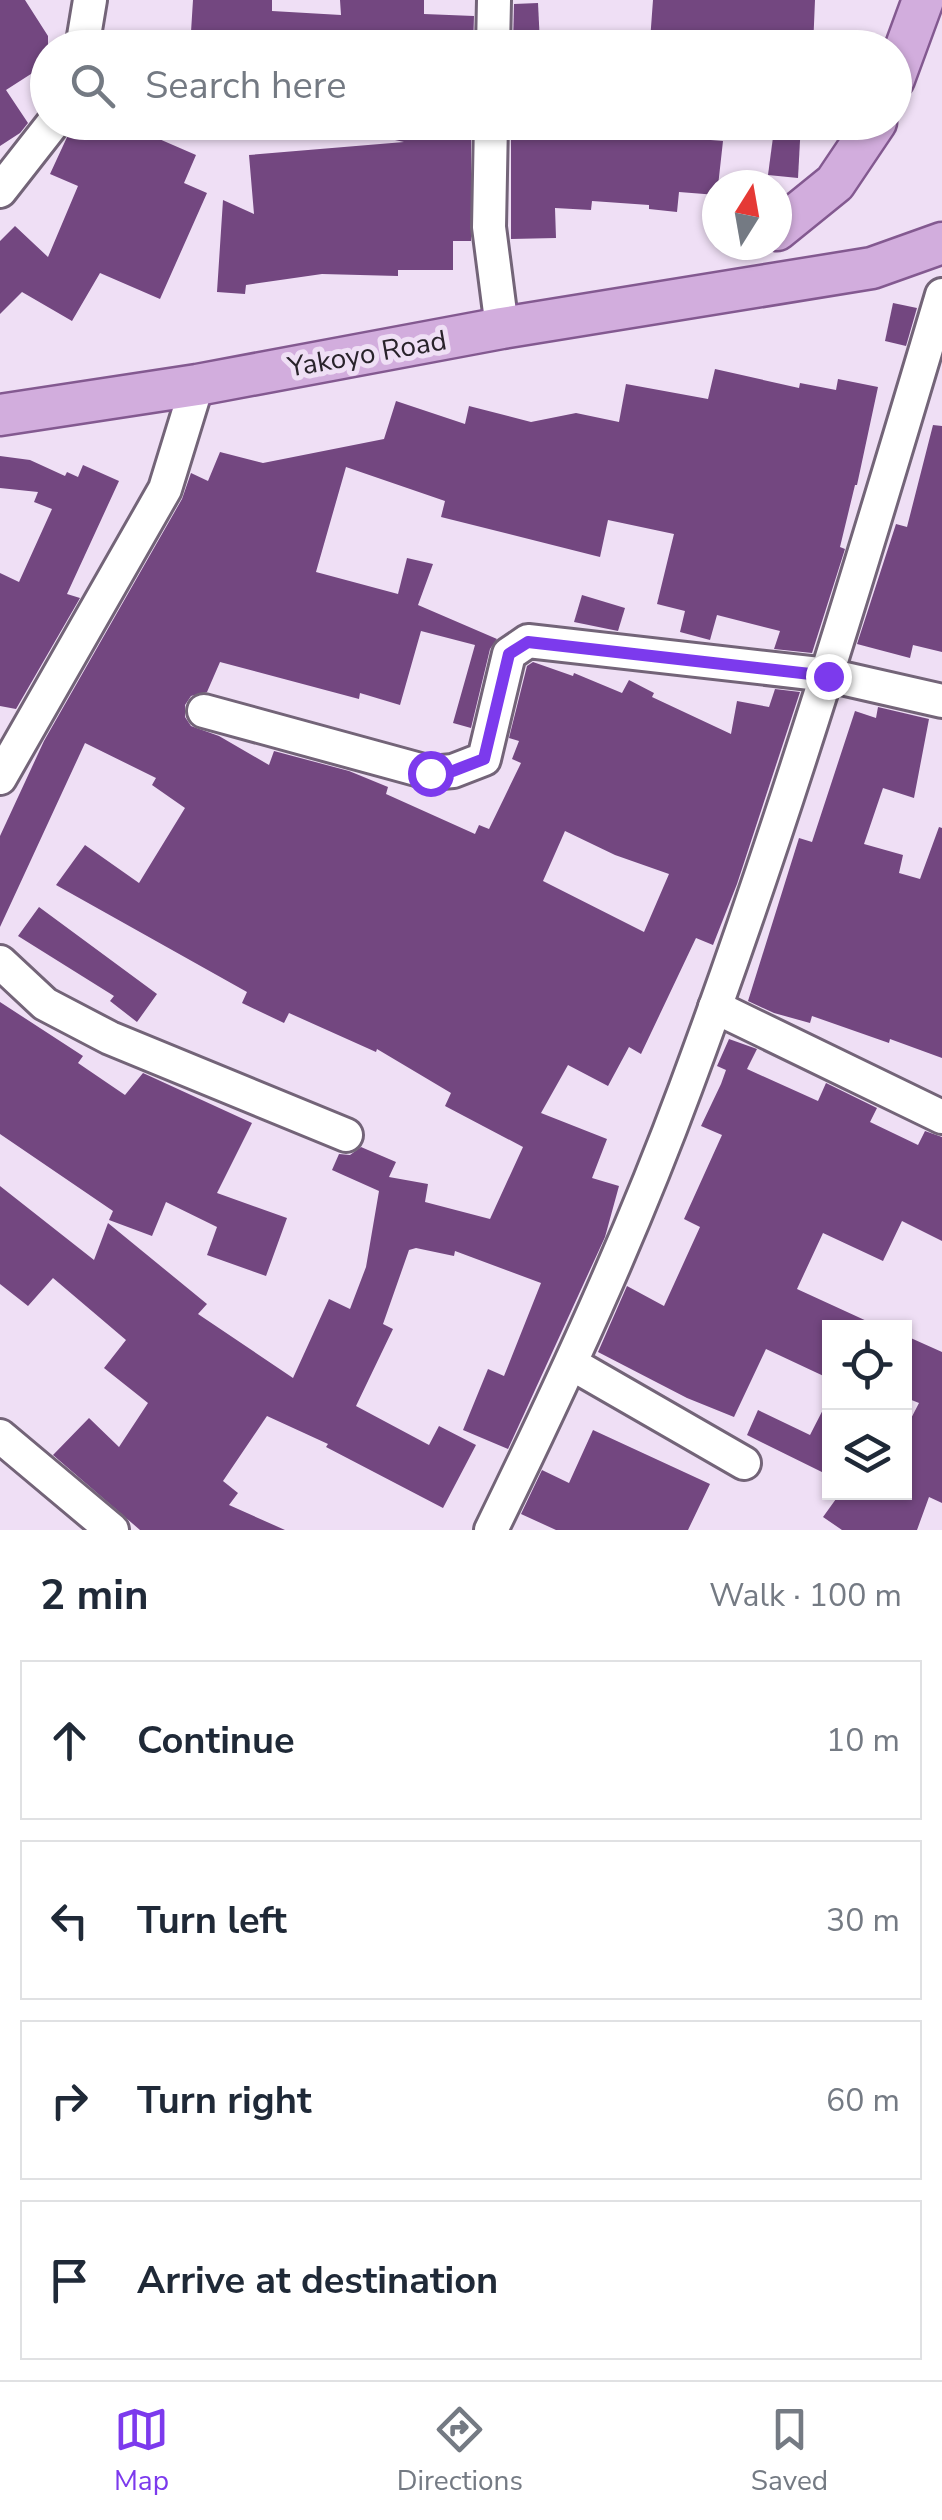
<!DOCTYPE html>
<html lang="en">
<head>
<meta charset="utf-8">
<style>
  :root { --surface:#fff; --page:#f2f2f3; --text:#1f2937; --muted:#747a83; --line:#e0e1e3; --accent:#7c3aed }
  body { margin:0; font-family:"Nunito Sans",sans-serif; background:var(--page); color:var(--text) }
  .controls { position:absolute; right:30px; bottom:30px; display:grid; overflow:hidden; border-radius:0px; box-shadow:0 2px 8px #0004 }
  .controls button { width:90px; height:90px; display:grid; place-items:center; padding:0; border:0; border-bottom:2px solid var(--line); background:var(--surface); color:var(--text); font:50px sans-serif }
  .compass { position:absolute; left:702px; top:170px; width:90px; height:90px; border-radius:50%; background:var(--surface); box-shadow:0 2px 8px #0004; rotate:11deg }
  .stop { position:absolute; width:30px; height:30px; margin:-22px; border:8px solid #7c3aed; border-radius:50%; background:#fff }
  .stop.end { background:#7c3aed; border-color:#fff; box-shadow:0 2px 10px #0008 }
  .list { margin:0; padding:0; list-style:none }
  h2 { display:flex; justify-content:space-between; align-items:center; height:130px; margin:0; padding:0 40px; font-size:42px }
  h2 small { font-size:32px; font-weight:400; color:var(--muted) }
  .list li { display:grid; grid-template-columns:65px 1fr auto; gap:30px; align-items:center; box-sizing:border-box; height:160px; margin:0 20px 20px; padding:0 20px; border:2px solid var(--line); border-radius:0px }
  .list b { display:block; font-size:38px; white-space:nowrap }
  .list em { font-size:32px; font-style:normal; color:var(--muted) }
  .icon { flex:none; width:55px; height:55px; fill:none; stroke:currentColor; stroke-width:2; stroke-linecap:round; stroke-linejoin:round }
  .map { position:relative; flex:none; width:942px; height:1530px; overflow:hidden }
  .search { position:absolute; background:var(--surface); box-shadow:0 2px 8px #0004; left:30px; right:30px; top:30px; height:110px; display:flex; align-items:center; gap:25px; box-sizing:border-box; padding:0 35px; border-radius:55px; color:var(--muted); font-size:38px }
  .sheet { height:850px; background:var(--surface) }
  nav { display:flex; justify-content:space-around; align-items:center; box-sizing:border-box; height:140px; border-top:2px solid var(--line); background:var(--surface); font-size:28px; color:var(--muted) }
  nav a { display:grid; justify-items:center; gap:5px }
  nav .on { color:var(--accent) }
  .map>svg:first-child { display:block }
  .building { fill:#734780; fill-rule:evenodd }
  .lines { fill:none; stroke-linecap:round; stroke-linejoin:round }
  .minor-casing { stroke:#736478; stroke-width:38 }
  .major-casing { stroke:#835990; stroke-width:45 }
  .minor { stroke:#fff; stroke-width:32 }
  .major { stroke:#d2addd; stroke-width:40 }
  .route { stroke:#7c3aed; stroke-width:12 }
  .labels { text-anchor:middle; stroke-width:10; stroke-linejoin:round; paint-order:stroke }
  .street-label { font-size:28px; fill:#29232b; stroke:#efdff5 }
</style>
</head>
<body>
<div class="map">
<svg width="942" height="1530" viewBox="0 0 942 1530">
  <rect width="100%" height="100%" fill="#efdff5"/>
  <g class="building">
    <polygon points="0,0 25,0 48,36 48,63 6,90 28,123 20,133 0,146"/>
    <polygon points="193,0 272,0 272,11 341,15 340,0 424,0 424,14 474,16 473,48 190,48"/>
    <polygon points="653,0 815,0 813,48 656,48 657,42 650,41"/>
    <polygon points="538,3 540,44 513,46 514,4"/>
    <polygon points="74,122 120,122 196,155 184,183 207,193 160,299 100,273 72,321 22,292 0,314 0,241 15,226 48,257 78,186 50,174"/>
    <polygon points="364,122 471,122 471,241 453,241 453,270 398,270 398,276 322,274 246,285 245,294 217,292 223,200 254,214 249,155 404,142 363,133"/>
    <polygon points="511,122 592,122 649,128 649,135 723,141 717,195 679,192 677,212 649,209 649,205 592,201 591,210 555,208 556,238 511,239"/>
    <polygon points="775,122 801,122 798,178 768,175"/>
    <polygon points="893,303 917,308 906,346 885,341"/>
    <path d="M 715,369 L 799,388 L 800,383 L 836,390 L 838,379 L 878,387 L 857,485 L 855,485 L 840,547 L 845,549 L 812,653 L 774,649 L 780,631 L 717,615 L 710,640 L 680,632 L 685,611 L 657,604 L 674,534 L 608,520 L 600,557 L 441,517 L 445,501 L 346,467 L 316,572 L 398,594 L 407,558 L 433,564 L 418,605 L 497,639 L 490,649 L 471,728 L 453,723 L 475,645 L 421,631 L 400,705 L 360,693 L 359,699 L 220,662 L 207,692 L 191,696 L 185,705 L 185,717 L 191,726 L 219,736 L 269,765 L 274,751 L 349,771 L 388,787 L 386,794 L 475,834 L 479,825 L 489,829 L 521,763 L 512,759 L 519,741 L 509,738 L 527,666 L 533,662 L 573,676 L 574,673 L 622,693 L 629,680 L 654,693 L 652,697 L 731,734 L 737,701 L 769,707 L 775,689 L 800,692 L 737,884 L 713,945 L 696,938 L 641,1054 L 629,1047 L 608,1086 L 568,1065 L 541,1113 L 607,1139 L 592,1178 L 619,1186 L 605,1237 L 508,1449 L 463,1430 L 488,1369 L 504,1376 L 541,1283 L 455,1251 L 454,1256 L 416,1248 L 409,1250 L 383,1324 L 393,1329 L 356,1406 L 429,1445 L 439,1426 L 476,1445 L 443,1508 L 326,1447 L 328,1444 L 267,1416 L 223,1481 L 238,1493 L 229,1505 L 285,1530 L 140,1530 L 53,1455 L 89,1418 L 119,1447 L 148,1403 L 104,1368 L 126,1340 L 53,1278 L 28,1306 L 0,1284 L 0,1186 L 94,1260 L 108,1223 L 207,1304 L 198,1314 L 293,1378 L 329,1299 L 350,1309 L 366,1267 L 379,1191 L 332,1170 L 339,1154 L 350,1155 L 361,1147 L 396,1162 L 389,1177 L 428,1184 L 425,1202 L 490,1219 L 523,1147 L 445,1106 L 451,1093 L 377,1049 L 376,1052 L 289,1013 L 284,1023 L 242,1003 L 247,992 L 56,885 L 85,845 L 139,883 L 185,808 L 152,785 L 156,778 L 85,743 L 0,927 L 0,836 L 44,741 L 182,499 L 191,473 L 208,481 L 220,452 L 263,463 L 384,439 L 396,401 L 465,424 L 469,406 L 531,422 L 576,413 L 619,422 L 626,384 L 708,399 ZM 565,831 L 615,855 L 669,874 L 644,932 L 543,881 Z"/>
    <polygon points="933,425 942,426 942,652 913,645 910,658 857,644 896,524 907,527"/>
    <polygon points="0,456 30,460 65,476 67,472 78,477 83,465 119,481 67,594 80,598 16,709 0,706 0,573 19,582 52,509 34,502 38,492 0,488"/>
    <polygon points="582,595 625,608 618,631 574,622"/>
    <polygon points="878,707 929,719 914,798 883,788 864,844 903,855 899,873 920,879 939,827 942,828 942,1058 890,1039 889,1043 812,1016 810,1023 774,1013 748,1001 799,838 812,842 855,711 876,718"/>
    <polygon points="39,907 157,994 137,1022 110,1001 114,996 18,936"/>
    <polygon points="0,1002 83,1056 78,1063 125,1095 143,1073 252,1123 217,1193 287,1218 266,1276 207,1255 217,1227 166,1202 152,1236 109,1220 113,1211 0,1134"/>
    <polygon points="729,1039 757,1049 747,1069 818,1101 826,1083 877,1108 870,1122 918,1145 925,1131 942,1137 942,1241 902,1221 883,1261 823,1233 797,1289 882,1328 830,1328 830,1379 766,1349 734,1417 687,1398 598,1352 627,1286 664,1306 700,1227 684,1219 722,1135 701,1126 721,1084 726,1070 717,1066"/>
    <polygon points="904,1335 942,1352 942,1503 929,1497 917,1530 842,1530 823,1517 841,1492 904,1492 904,1432 919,1403 904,1397"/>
    <polygon points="830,1396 830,1476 747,1435 758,1410 810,1435"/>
    <polygon points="593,1430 710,1484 688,1530 556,1530 521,1514 542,1470 569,1483"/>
  </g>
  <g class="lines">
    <g class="minor-casing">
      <g id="minor">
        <polyline points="82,48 90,0"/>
        <polyline points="493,48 494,0"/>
        <polyline points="491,122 489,227 502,328"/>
        <polyline points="0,191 54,122"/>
        <polyline points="204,711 431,773 453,771 484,759 509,654 528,641 828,675 942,701"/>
        <polyline points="0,778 165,489 197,385"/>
        <polyline points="0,962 45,1004 110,1038 346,1135"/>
        <polyline points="715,1007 942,1117"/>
        <polyline points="572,1364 744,1463"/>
        <polyline points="0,1436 112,1530"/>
        <path d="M 491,1530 C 562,1385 630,1238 686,1087 C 783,827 863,561 942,295"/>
      </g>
    </g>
    <g class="major-casing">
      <g id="major">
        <polyline points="894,79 923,0"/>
        <polyline points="777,230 835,183 876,122"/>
        <polyline points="0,415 197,385 502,328 872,268 942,243"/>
      </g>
    </g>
    <use href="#minor" class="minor"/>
    <use href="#major" class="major"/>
  </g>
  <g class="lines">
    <polyline class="route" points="430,773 453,771 484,759 509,654 528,642 828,676"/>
  </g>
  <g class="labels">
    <g class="street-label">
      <text transform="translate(367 353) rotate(-10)" y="10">Yakoyo Road</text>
    </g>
  </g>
</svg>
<div class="controls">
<button><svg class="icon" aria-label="locate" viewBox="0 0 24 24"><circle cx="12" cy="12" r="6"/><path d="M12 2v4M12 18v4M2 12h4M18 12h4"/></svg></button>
<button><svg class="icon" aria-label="layers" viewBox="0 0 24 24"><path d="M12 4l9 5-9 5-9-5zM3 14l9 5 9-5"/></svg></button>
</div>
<svg class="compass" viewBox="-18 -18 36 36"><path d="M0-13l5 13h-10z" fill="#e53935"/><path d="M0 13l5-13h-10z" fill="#747a83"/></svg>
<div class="stop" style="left:430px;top:773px"></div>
<div class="stop end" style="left:828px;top:676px"></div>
<div class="search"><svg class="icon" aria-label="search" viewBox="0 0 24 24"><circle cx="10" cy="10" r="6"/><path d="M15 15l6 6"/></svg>Search here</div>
</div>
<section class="sheet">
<h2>2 min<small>Walk · 100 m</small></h2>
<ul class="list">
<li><svg class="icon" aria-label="ahead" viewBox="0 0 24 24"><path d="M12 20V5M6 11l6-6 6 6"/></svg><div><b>Continue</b></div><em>10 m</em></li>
<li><svg class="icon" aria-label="left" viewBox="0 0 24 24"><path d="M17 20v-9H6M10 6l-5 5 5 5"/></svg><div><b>Turn left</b></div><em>30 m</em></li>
<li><svg class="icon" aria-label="right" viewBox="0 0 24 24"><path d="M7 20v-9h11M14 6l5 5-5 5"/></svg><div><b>Turn right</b></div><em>60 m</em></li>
<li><svg class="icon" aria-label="arrive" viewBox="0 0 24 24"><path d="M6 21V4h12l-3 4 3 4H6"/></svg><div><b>Arrive at destination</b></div></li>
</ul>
</section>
<nav>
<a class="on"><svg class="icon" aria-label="map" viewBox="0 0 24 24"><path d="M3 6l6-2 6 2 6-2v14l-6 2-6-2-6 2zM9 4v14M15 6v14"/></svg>Map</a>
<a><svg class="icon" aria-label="directions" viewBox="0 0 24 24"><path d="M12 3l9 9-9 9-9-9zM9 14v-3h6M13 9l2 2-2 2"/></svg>Directions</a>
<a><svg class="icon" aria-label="saved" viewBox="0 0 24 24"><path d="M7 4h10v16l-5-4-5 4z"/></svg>Saved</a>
</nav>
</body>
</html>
